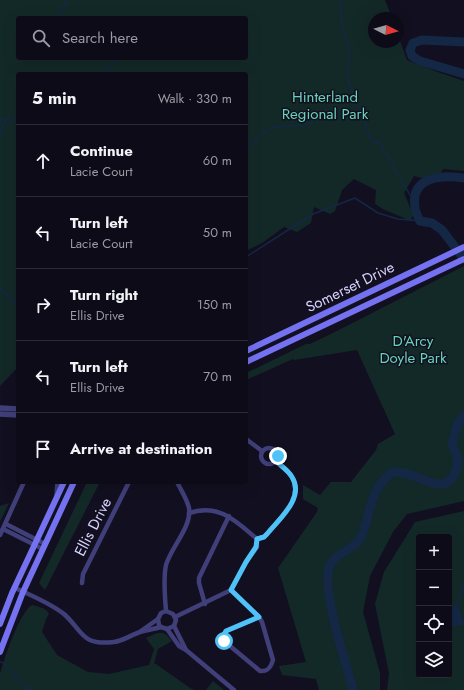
<!DOCTYPE html>
<html lang="en">
<head>
<meta charset="utf-8">
<style>
  :root { --surface:#0e0b18; --page:#171421; --text:#f1f3f6; --muted:#9b9ba2; --line:#2e2b37 }
  body { margin:0; font-family:Jost,sans-serif; background:var(--page); color:var(--text) }
  .controls { position:absolute; right:12px; bottom:12px; display:grid; overflow:hidden; border-radius:4px; box-shadow:0 4px 16px #0002 }
  .controls button { width:36px; height:36px; display:grid; place-items:center; padding:0; border:0; border-bottom:1px solid var(--line); background:var(--surface); color:var(--text); font:20px sans-serif }
  .compass { position:absolute; left:368px; top:12px; width:36px; height:36px; border-radius:50%; background:var(--surface); box-shadow:0 4px 16px #0002; rotate:96deg }
  .stop { position:absolute; width:12px; height:12px; margin:-9px; border:3px solid #4fc3f7; border-radius:50%; background:#fff }
  .stop.end { background:#4fc3f7; border-color:#fff; box-shadow:0 1px 4px #0008 }
  .list { margin:0; padding:0; list-style:none }
  h2 { display:flex; justify-content:space-between; align-items:center; height:52px; margin:0; padding:0 16px; font-size:17px }
  h2 small { font-size:13px; font-weight:400; color:var(--muted) }
  .list li { display:grid; grid-template-columns:26px 1fr auto; gap:12px; align-items:center; box-sizing:border-box; height:72px; padding:0 16px; border-top:1px solid var(--line) }
  .list b { display:block; font-size:15px; white-space:nowrap }
  .list p { margin:0; font-size:13px; white-space:nowrap; color:var(--muted) }
  .list em { font-size:13px; font-style:normal; color:var(--muted) }
  .icon { flex:none; width:22px; height:22px; fill:none; stroke:currentColor; stroke-width:2; stroke-linecap:round; stroke-linejoin:round }
  .map { position:relative; flex:none; width:464px; height:690px; overflow:hidden }
  .search { position:absolute; background:var(--surface); box-shadow:0 4px 16px #0002; left:16px; top:16px; width:232px; height:44px; display:flex; align-items:center; gap:10px; box-sizing:border-box; padding:0 14px; border-radius:4px; color:var(--muted); font-size:15px }
  .panel { position:absolute; background:var(--surface); box-shadow:0 4px 16px #0002; left:16px; top:72px; width:232px; height:412px; border-radius:4px }
  .map>svg:first-child { display:block }
  .green { fill:#132928; fill-rule:evenodd }
  .water { fill:#142745 }
  .lines { fill:none; stroke-linecap:round; stroke-linejoin:round }
  .stream { stroke:#142745; stroke-width:1.5 }
  .river { stroke:#142745; stroke-width:9 }
  .minor { stroke:#403f7a; stroke-width:4.5 }
  .tertiary { stroke:#403f7a; stroke-width:5.5 }
  .secondary { stroke:#7572f1; stroke-width:6 }
  .route { stroke:#4fc3f7; stroke-width:5 }
  .labels { text-anchor:middle; stroke-width:3; stroke-linejoin:round; paint-order:stroke }
  .park-label { font-size:15px; fill:#66d3b7; stroke:#120f20 }
  .street-label { font-size:15px; fill:#d6d2fb; stroke:#120f20 }
</style>
</head>
<body>
<div class="map">
<svg width="464" height="690" viewBox="0 0 464 690">
  <rect width="100%" height="100%" fill="#120f20"/>
  <g class="green">
    <path d="M 0,0 L 385,0 L 392,18 L 374,18 L 374,42 L 398,42 L 398,35 L 407,60 L 435,71 L 464,81 L 464,171 L 443,169 L 436,182 L 414,176 L 404,193 L 413,214 L 411,221 L 383,209 L 375,204 L 376,190 L 354,179 L 342,190 L 335,211 L 330,214 L 314,207 L 311,223 L 297,232 L 284,227 L 262,243 L 246,251 L 246,74 L 18,74 L 18,367 L 0,386 ZM 18,18 L 246,18 L 246,58 L 18,58 Z"/>
    <polygon points="464,266 464,501 407,514 393,532 370,576 363,612 380,673 380,690 319,690 316,679 282,675 279,666 306,662 278,568 317,512 318,508 303,499 303,485 320,495 331,482 351,482 376,450 378,444 395,434 357,350 294,360 293,359 246,380 246,373 306,344 310,344 331,334"/>
    <polygon points="87,482 100,482 45,590 39,583"/>
    <polygon points="9,503 0,522 0,506"/>
    <path d="M 464,511 L 464,690 L 387,690 L 389,673 L 375,604 L 384,572 L 415,522 ZM 419,537 L 449,537 L 449,675 L 419,675 Z"/>
    <path d="M 33,605 C 38,607 47,608 49,614 L 46,619 L 42,632 L 57,655 L 88,672 L 109,674 L 149,665 L 154,649 L 146,638 C 159,632 163,629 172,641 L 158,649 L 154,664 L 156,664 L 190,688 L 194,690 L 0,690 C 0,685 0,679 0,674 C 5,656 18,618 30,606 Z"/>
    <polygon points="213,681 224,690 206,690"/>
  </g>
  <polygon class="water" points="457,604 464,624 449,628 449,608"/>
  <g class="lines">
    <g class="stream">
      <polyline points="340,0 342,26 349,50 348,80 359,112 373,142 380,143 410,195 415,196"/>
      <polyline points="57,18 67,0"/>
      <polyline points="103,74 105,70 120,58"/>
      <polyline points="0,118 14,121 18,115"/>
      <polyline points="0,134 6,120"/>
      <polyline points="246,148 272,127 305,125 329,115 359,112"/>
      <polyline points="246,257 313,214 355,198 378,213 398,219 420,221"/>
      <polyline points="0,287 18,308"/>
      <polyline points="457,604 464,584"/>
      <polyline points="0,662 4,663 27,688 32,690"/>
    </g>
    <g class="river">
      <polyline points="464,42 422,40 413,43 410,50 412,56 420,61 464,74"/>
      <path d="M 464,178 C 443,175 410,176 415,207 C 415,211 418,217 420,221 L 432,223 L 442,230 L 464,259"/>
      <path d="M 353,690 C 347,665 318,583 331,563 C 337,552 356,550 362,535 C 369,519 369,501 379,486 C 382,482 387,475 392,473 C 411,466 443,501 455,473 C 460,462 457,454 452,444 L 458,423 L 464,416"/>
    </g>
    <g class="minor">
      <polyline points="246,439 262,451"/>
      <circle cx="269" cy="456" r="8"/>
      <path d="M 189,513 C 219,503 236,521 257,539"/>
      <polyline points="6,524 45,544"/>
      <polyline points="3,529 43,549"/>
      <polyline points="0,535 24,482"/>
      <path d="M 257,539 L 264,537 L 267,534 C 279,519 305,498 292,477 C 288,470 281,466 276,461"/>
      <polyline points="82,583 83,574 129,482"/>
      <path d="M 15,588 C 31,595 50,603 64,614 C 83,631 81,646 114,642 C 123,641 131,635 140,632 C 147,630 154,629 161,627"/>
      <path d="M 231,590 L 259,617 L 262,622 L 273,660 C 271,667 268,672 260,671 L 224,641 L 222,638 L 226,631 L 259,617"/>
      <polyline points="205,604 199,583 199,578 229,516"/>
      <path d="M 166,611 C 165,597 163,579 166,565 C 171,547 192,527 189,508 C 187,499 181,490 177,482"/>
      <polyline points="175,617 231,590 246,562 257,547 257,539"/>
      <polyline points="158,619 159,625 161,627 167,629 179,646 186,650 234,690"/>
      <polyline points="174,626 186,650"/>
      <polyline points="141,631 158,619 161,613 166,611 173,614 176,620 174,626 167,629"/>
    </g>
    <g class="tertiary">
      <polyline points="0,408 18,409"/>
      <polyline points="0,414 18,415"/>
      <polyline points="57,495 58,482"/>
    </g>
    <g class="secondary">
      <polyline points="246,351 464,247"/>
      <polyline points="246,362 464,259"/>
      <polyline points="0,624 12,593 64,482"/>
      <polyline points="0,652 23,592 74,482"/>
    </g>
  </g>
  <g class="lines">
    <path class="route" d="M 224,641 L 222,638 L 226,631 L 259,617 L 231,590 L 246,562 L 256,547 L 257,539 L 264,537 L 267,534 C 279,519 305,498 292,477 C 288,470 281,466 276,461 L 278,456"/>
  </g>
  <g class="labels">
    <g class="park-label">
      <text x="325" y="102">Hinterland<tspan x="325" dy="17">Regional Park</tspan></text>
      <text x="413" y="346">D'Arcy<tspan x="413" dy="17">Doyle Park</tspan></text>
    </g>
    <g class="street-label">
      <text transform="translate(350 287) rotate(-26)" y="5">Somerset Drive</text>
      <text transform="translate(93 527) rotate(-63)" y="5">Ellis Drive</text>
    </g>
  </g>
</svg>
<div class="controls">
<button>+</button>
<button>−</button>
<button><svg class="icon" aria-label="locate" viewBox="0 0 24 24"><circle cx="12" cy="12" r="6"/><path d="M12 2v4M12 18v4M2 12h4M18 12h4"/></svg></button>
<button><svg class="icon" aria-label="layers" viewBox="0 0 24 24"><path d="M12 4l9 5-9 5-9-5zM3 14l9 5 9-5"/></svg></button>
</div>
<svg class="compass" viewBox="-18 -18 36 36"><path d="M0-13l5 13h-10z" fill="#e53935"/><path d="M0 13l5-13h-10z" fill="#9b9ba2"/></svg>
<div class="stop" style="left:224px;top:641px"></div>
<div class="stop end" style="left:278px;top:456px"></div>
<div class="search"><svg class="icon" aria-label="search" viewBox="0 0 24 24"><circle cx="10" cy="10" r="6"/><path d="M15 15l6 6"/></svg>Search here</div>
<section class="panel">
<h2>5 min<small>Walk · 330 m</small></h2>
<ul class="list">
<li><svg class="icon" aria-label="ahead" viewBox="0 0 24 24"><path d="M12 20V5M6 11l6-6 6 6"/></svg><div><b>Continue</b><p>Lacie Court</p></div><em>60 m</em></li>
<li><svg class="icon" aria-label="left" viewBox="0 0 24 24"><path d="M17 20v-9H6M10 6l-5 5 5 5"/></svg><div><b>Turn left</b><p>Lacie Court</p></div><em>50 m</em></li>
<li><svg class="icon" aria-label="right" viewBox="0 0 24 24"><path d="M7 20v-9h11M14 6l5 5-5 5"/></svg><div><b>Turn right</b><p>Ellis Drive</p></div><em>150 m</em></li>
<li><svg class="icon" aria-label="left" viewBox="0 0 24 24"><path d="M17 20v-9H6M10 6l-5 5 5 5"/></svg><div><b>Turn left</b><p>Ellis Drive</p></div><em>70 m</em></li>
<li><svg class="icon" aria-label="arrive" viewBox="0 0 24 24"><path d="M6 21V4h12l-3 4 3 4H6"/></svg><div><b>Arrive at destination</b></div></li>
</ul>
</section>
</div>
</body>
</html>
